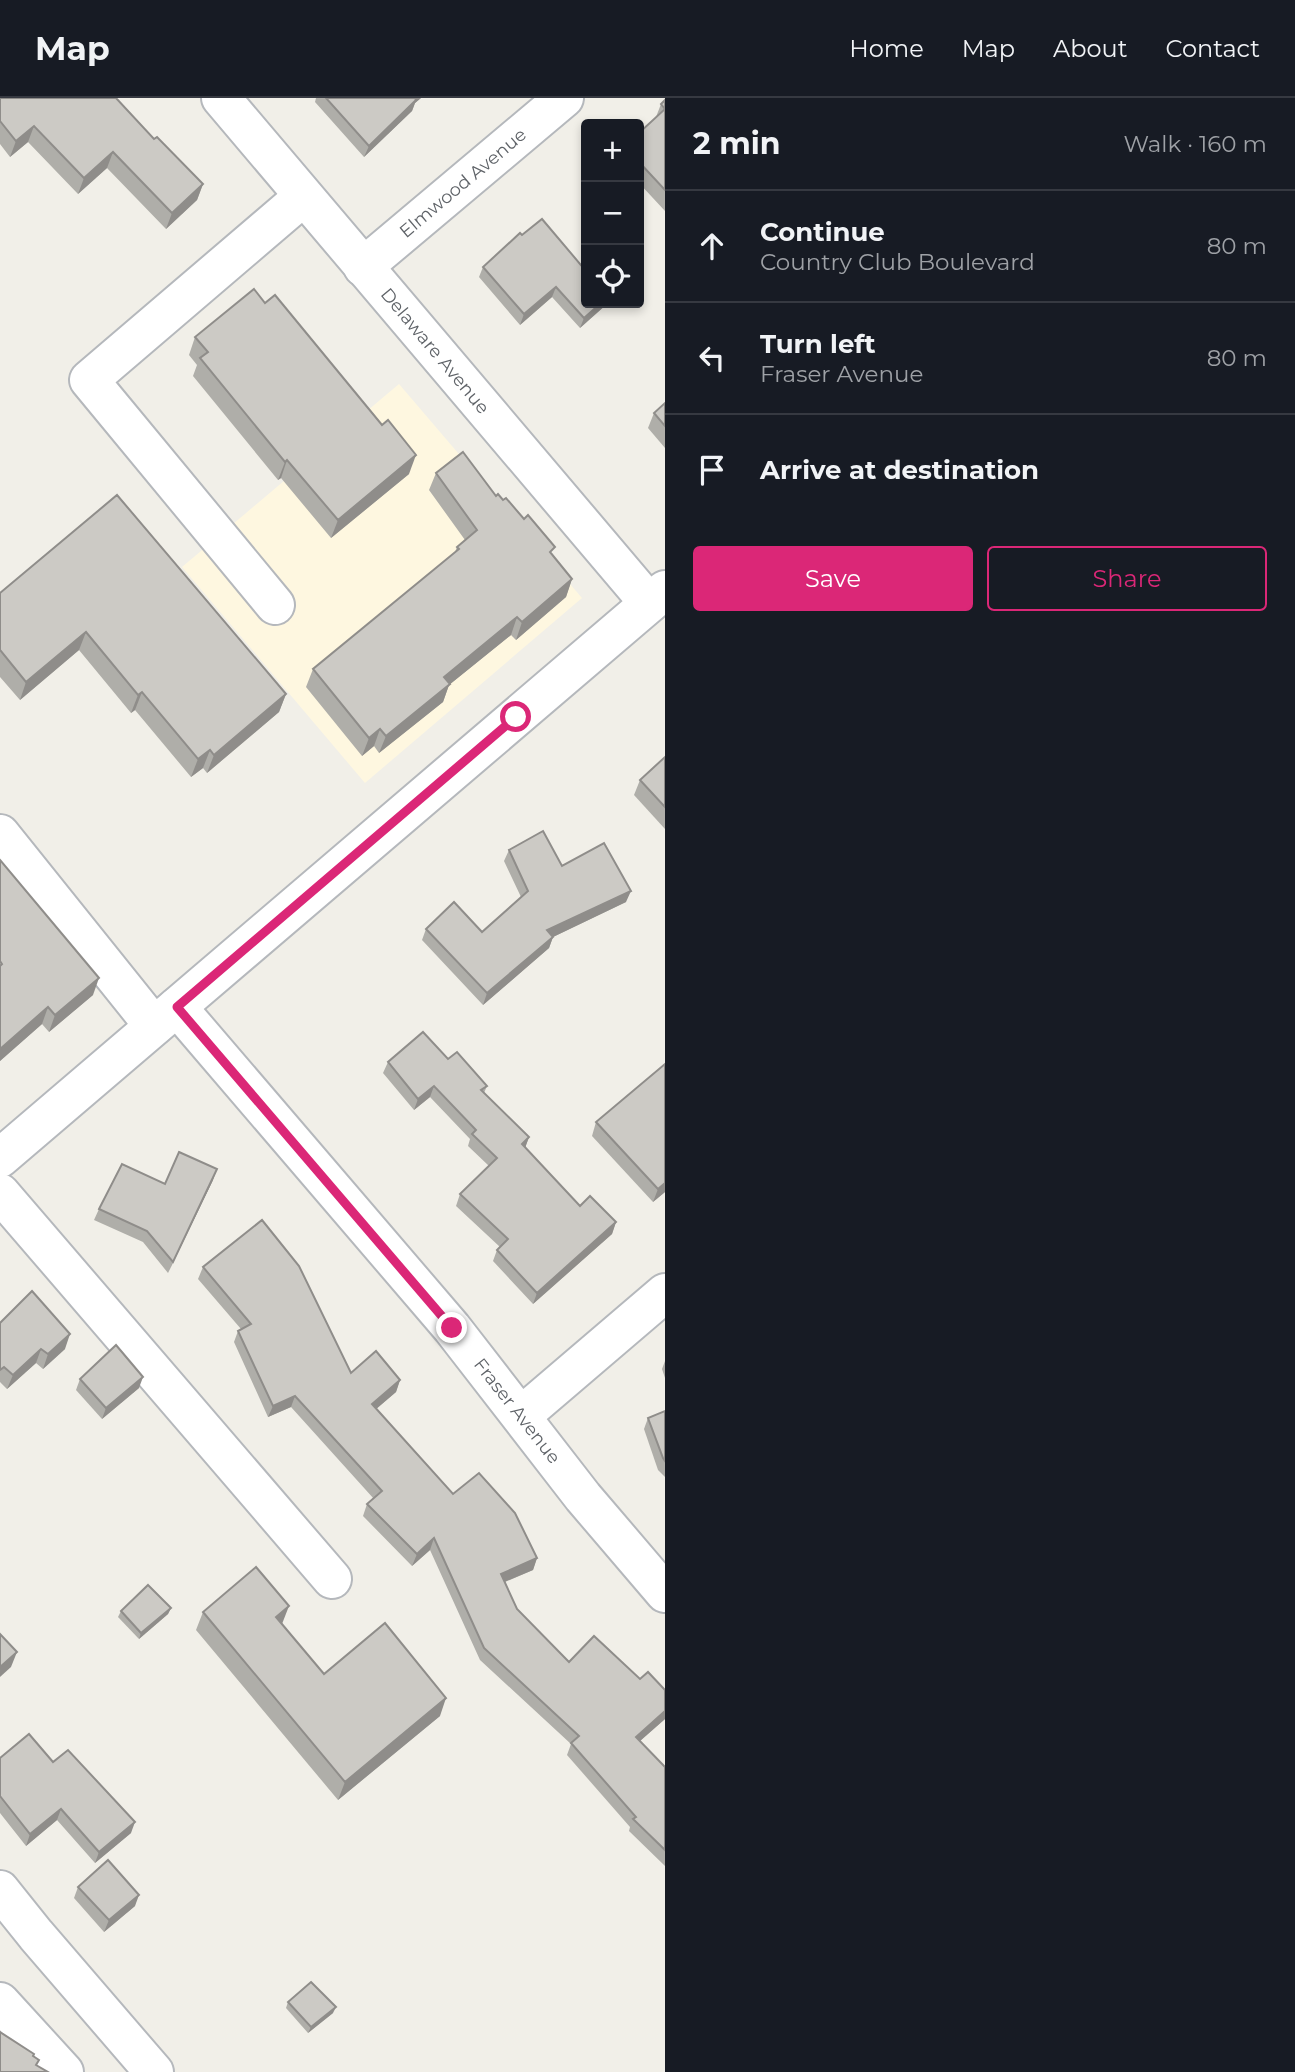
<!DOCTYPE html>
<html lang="en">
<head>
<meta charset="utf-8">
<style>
  :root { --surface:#171b24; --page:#242831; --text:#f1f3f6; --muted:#9ea1a6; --line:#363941; --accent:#db2777 }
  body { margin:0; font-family:Montserrat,sans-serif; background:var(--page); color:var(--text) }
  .controls { position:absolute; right:21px; top:21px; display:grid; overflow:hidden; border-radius:7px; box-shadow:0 4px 10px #0003 }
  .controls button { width:63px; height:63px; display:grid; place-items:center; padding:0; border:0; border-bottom:2px solid var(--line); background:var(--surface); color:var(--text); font:35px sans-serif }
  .stop { position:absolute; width:21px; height:21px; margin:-16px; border:5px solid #db2777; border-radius:50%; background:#fff }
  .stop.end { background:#db2777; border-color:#fff; box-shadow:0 2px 7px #0008 }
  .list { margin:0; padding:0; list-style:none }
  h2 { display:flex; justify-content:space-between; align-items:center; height:91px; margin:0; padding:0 28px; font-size:30px }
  h2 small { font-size:23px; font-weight:400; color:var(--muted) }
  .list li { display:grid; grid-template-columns:46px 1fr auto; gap:21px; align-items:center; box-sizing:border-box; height:112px; padding:0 28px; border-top:2px solid var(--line) }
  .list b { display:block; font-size:26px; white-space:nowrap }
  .list p { margin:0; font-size:23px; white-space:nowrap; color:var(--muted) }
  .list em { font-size:23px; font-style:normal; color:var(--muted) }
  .actions { display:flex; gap:14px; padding:21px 28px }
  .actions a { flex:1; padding:16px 0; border:2px solid var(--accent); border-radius:7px; text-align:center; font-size:24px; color:var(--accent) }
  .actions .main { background:var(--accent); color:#fff }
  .icon { flex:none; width:38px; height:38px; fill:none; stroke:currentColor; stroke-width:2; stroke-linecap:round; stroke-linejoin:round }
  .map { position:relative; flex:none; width:665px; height:1974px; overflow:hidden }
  header { display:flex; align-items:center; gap:42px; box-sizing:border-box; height:98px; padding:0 35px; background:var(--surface); border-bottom:2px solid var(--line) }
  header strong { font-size:33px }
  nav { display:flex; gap:38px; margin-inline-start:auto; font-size:24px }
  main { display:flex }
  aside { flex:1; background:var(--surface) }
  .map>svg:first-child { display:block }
  .commercial { fill:#fef7e0 }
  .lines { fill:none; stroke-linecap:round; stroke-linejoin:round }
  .minor-casing { stroke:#b5b8bc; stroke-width:42 }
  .minor { stroke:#fff; stroke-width:38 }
  .wall { fill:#afaea9 }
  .shaded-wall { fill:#8f8d8a }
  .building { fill:#cccac5; stroke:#8f8d8a; stroke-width:2 }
  .route { stroke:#db2777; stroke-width:9 }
  .labels { text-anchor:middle; stroke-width:6; stroke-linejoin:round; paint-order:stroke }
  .street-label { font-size:18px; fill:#5f6368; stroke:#fff }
</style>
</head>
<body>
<header>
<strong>Map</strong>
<nav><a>Home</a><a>Map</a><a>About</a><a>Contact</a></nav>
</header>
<main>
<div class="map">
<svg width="665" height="1974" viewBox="0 0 665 1974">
  <rect width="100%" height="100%" fill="#f1efe8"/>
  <polygon class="commercial" points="399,286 582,500 365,685 182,469"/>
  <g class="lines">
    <g class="minor-casing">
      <g id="minor">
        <polyline points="221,0 649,505"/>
        <polyline points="363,169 564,0"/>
        <polyline points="275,507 89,282 303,99"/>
        <polyline points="0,736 154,928"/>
        <polyline points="177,909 452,1230 583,1399 665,1495"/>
        <polyline points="0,1060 665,492"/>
        <polyline points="0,1095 332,1481"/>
        <polyline points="521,1318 665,1195"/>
        <polyline points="0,1792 36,1837 154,1974"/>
        <polyline points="0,1904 64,1974"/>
      </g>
    </g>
    <use href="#minor" class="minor"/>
  </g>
  <g class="wall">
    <polygon points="0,0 154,41 203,86 197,102 166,131 107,70 78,96 28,44 10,59 0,46"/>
    <polygon points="316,0 421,0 415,5 412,13 364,59 315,4"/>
    <polygon points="665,2 665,113 639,85 639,35 656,19 661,6"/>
    <polygon points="520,135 586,205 608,205 607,206 580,230 552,199 520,227 479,179 483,169"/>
    <polygon points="195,239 409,376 331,440 281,380 278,382 193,278 197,267 189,257"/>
    <polygon points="665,305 665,350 648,330 654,315"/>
    <polygon points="436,375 496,398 552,457 572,481 566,499 516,542 511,537 449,587 443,604 379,655 374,648 362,658 306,589 313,571 455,454 457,449 465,442 429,392"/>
    <polygon points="0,495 286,596 279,614 207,675 203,670 191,679 135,612 131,615 79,552 20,602 0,579"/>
    <polygon points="665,659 665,731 634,697 640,682"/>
    <polygon points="509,752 562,768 626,804 553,839 549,850 483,907 422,842 426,831 482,834 521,799 504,763"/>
    <polygon points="0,762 93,897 49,934 42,926 0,963"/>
    <polygon points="448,961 487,988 484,995 529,1039 525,1050 580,1108 616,1124 612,1136 533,1206 493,1163 497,1152 500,1149 456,1108 460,1096 489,1068 468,1048 470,1041 430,999 414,1012 383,975 388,964"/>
    <polygon points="665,966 665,1094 653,1104 592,1038 596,1024"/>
    <polygon points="213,1082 168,1175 143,1144 94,1122 99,1111 165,1086"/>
    <polygon points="203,1169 351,1275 400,1282 396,1294 376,1311 453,1396 537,1460 533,1472 505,1484 517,1511 569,1564 640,1581 665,1592 665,1621 640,1643 665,1669 665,1768 629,1733 630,1729 567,1657 571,1646 480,1562 430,1452 412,1468 363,1418 367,1406 374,1401 291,1309 268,1319 234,1244 238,1233 241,1231 198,1181"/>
    <polygon points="0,1225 65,1251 43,1271 36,1265 7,1291 0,1284"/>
    <polygon points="665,1263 665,1280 662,1271"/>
    <polygon points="80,1281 139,1290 102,1321 76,1292"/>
    <polygon points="665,1313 665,1379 658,1372 644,1331 648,1320"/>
    <polygon points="171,1510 168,1516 139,1541 118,1519 121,1513"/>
    <polygon points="203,1514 282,1526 324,1576 440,1618 338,1702 196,1532"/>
    <polygon points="0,1660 53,1664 131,1735 95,1765 57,1722 26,1748 0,1715"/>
    <polygon points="78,1789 135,1808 104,1834 74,1800"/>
    <polygon points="288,1904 333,1915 308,1935 286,1910"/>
  </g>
  <g class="shaded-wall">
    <polygon points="413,0 421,0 415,5 412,13 364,59 369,48"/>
    <polygon points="34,28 28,44 10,59 16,43"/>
    <polygon points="113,54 107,70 78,96 84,80"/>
    <polygon points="203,86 197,102 166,131 172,115"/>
    <polygon points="556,189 552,199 520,227 524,216"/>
    <polygon points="601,205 608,205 580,230 584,220"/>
    <polygon points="416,357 409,376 331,440 338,422"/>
    <polygon points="287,362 281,380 278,382 285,364"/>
    <polygon points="572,481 566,499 516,542 522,524"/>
    <polygon points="517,519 511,537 449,587 443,604 379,655 386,638 444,579"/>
    <polygon points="86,534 79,552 20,602 26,584"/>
    <polygon points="142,594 135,612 131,615 138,597"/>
    <polygon points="286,596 279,614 207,675 214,657"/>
    <polygon points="380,631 374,648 362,658 369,640"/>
    <polygon points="210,652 203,670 191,679 198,661"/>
    <polygon points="631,793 626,804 553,839 549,850 483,907 487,895 547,832"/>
    <polygon points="99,880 93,897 49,934 55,917"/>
    <polygon points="48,909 42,926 0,963 0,951"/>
    <polygon points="434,988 430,999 414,1012 418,1001"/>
    <polygon points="529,1039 525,1050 522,1046"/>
    <polygon points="217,1071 213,1082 168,1175 173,1164"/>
    <polygon points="665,1085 665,1094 653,1104 658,1091"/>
    <polygon points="616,1124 612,1136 533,1206 537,1195"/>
    <polygon points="70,1236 65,1251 43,1271 48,1256"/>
    <polygon points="41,1251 36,1265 7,1291 13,1277"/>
    <polygon points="143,1279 139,1290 102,1321 106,1310"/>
    <polygon points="400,1282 396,1294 368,1318 372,1306"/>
    <polygon points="295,1298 291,1309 268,1319 273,1308"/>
    <polygon points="434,1440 430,1452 412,1468 417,1456"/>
    <polygon points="537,1460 533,1472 497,1487 501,1476"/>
    <polygon points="289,1508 282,1526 276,1519"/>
    <polygon points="171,1510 168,1516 139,1541 141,1535"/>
    <polygon points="17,1554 11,1569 0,1579 0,1569"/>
    <polygon points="446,1600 440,1618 338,1702 345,1684"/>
    <polygon points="665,1613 665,1621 632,1650 636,1639"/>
    <polygon points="61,1711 57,1722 26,1748 30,1736"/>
    <polygon points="135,1724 131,1735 95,1765 99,1754"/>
    <polygon points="139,1797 135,1808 104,1834 109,1822"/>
    <polygon points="336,1909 333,1915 308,1935 311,1929"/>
  </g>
  <g class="building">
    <polygon points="0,0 116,0 154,41 157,39 203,86 172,115 113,54 84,80 34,28 16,43 0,23"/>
    <polygon points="326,0 415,0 416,2 369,48"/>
    <polygon points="665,2 665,11 661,6"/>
    <polygon points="665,11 665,92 639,64 639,35"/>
    <polygon points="542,121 586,173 586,205 601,205 584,220 556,189 524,216 483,169 520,135 522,137"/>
    <polygon points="254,191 265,205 275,197 382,327 388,322 416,357 338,422 287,362 285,364 200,260 208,254 195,239"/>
    <polygon points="665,305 665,328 654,315"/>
    <polygon points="463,354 496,398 498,396 503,402 506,400 524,421 528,417 555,449 550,454 572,481 522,524 517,519 444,579 450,586 386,638 380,631 369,640 313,571 459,451 457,449 477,432 436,375"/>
    <polygon points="117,397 286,596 214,657 210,652 198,661 142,594 138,597 86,534 26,584 0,552 0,495"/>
    <polygon points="665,659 665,709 640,682"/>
    <polygon points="543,733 562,768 604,745 631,793 547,832 553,839 487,895 426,831 454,804 482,834 528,793 509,752"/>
    <polygon points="0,762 99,880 55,917 48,909 0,951 0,868 2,866 0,863"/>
    <polygon points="423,934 448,961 457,954 487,988 481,992 529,1039 522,1046 580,1108 590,1098 616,1124 537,1195 497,1152 508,1141 460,1096 497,1060 472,1036 476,1032 434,988 418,1001 388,964"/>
    <polygon points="665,966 665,1085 658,1091 596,1024"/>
    <polygon points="179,1054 217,1071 173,1164 147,1133 99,1111 122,1066 165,1086"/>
    <polygon points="262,1122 299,1168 351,1275 376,1253 400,1282 372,1306 453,1396 479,1375 515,1415 537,1460 501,1476 517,1511 569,1564 594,1538 640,1581 648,1574 665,1592 665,1613 636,1639 665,1669 665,1752 633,1721 636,1719 571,1645 579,1638 484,1550 434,1440 417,1456 367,1406 382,1393 295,1298 273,1308 238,1233 251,1226 203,1169"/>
    <polygon points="32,1193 70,1236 48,1256 41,1251 13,1277 4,1269 0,1272 0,1225"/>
    <polygon points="116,1247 143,1279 106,1310 80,1281"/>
    <polygon points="665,1313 665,1363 663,1360 648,1320"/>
    <polygon points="256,1469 289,1508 276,1519 324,1576 385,1525 446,1600 345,1684 203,1514"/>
    <polygon points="148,1487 171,1510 141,1535 121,1513"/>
    <polygon points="0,1536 17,1554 0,1569"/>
    <polygon points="29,1636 53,1664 68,1652 135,1724 99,1754 61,1711 30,1736 0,1698 0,1660"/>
    <polygon points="108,1762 139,1797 109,1822 78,1789"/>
    <polygon points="311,1884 336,1909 311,1929 288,1904"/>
    <polygon points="0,1934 34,1956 33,1958 39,1962 36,1967 48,1974 0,1974"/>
  </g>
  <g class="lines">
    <polyline class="route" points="452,1230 177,909 516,619"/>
  </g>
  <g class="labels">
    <g class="street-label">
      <text transform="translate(463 85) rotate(-40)" y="6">Elmwood Avenue</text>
      <text transform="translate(435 253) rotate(50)" y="6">Delaware Avenue</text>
      <text transform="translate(517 1313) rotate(52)" y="6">Fraser Avenue</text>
    </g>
  </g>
</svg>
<div class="controls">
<button>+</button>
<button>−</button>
<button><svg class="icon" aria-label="locate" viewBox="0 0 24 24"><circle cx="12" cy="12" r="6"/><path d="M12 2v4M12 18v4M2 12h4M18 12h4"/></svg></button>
</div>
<div class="stop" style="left:516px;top:619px"></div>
<div class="stop end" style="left:452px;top:1230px"></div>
</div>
<aside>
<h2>2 min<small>Walk · 160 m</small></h2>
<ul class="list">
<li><svg class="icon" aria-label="ahead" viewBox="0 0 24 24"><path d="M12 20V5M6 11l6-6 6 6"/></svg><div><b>Continue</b><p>Country Club Boulevard</p></div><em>80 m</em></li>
<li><svg class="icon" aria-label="left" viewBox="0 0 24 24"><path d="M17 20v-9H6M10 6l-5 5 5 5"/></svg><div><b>Turn left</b><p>Fraser Avenue</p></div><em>80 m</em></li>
<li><svg class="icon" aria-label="arrive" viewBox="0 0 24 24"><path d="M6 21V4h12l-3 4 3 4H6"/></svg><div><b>Arrive at destination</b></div></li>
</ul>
<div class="actions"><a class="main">Save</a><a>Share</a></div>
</aside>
</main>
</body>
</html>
